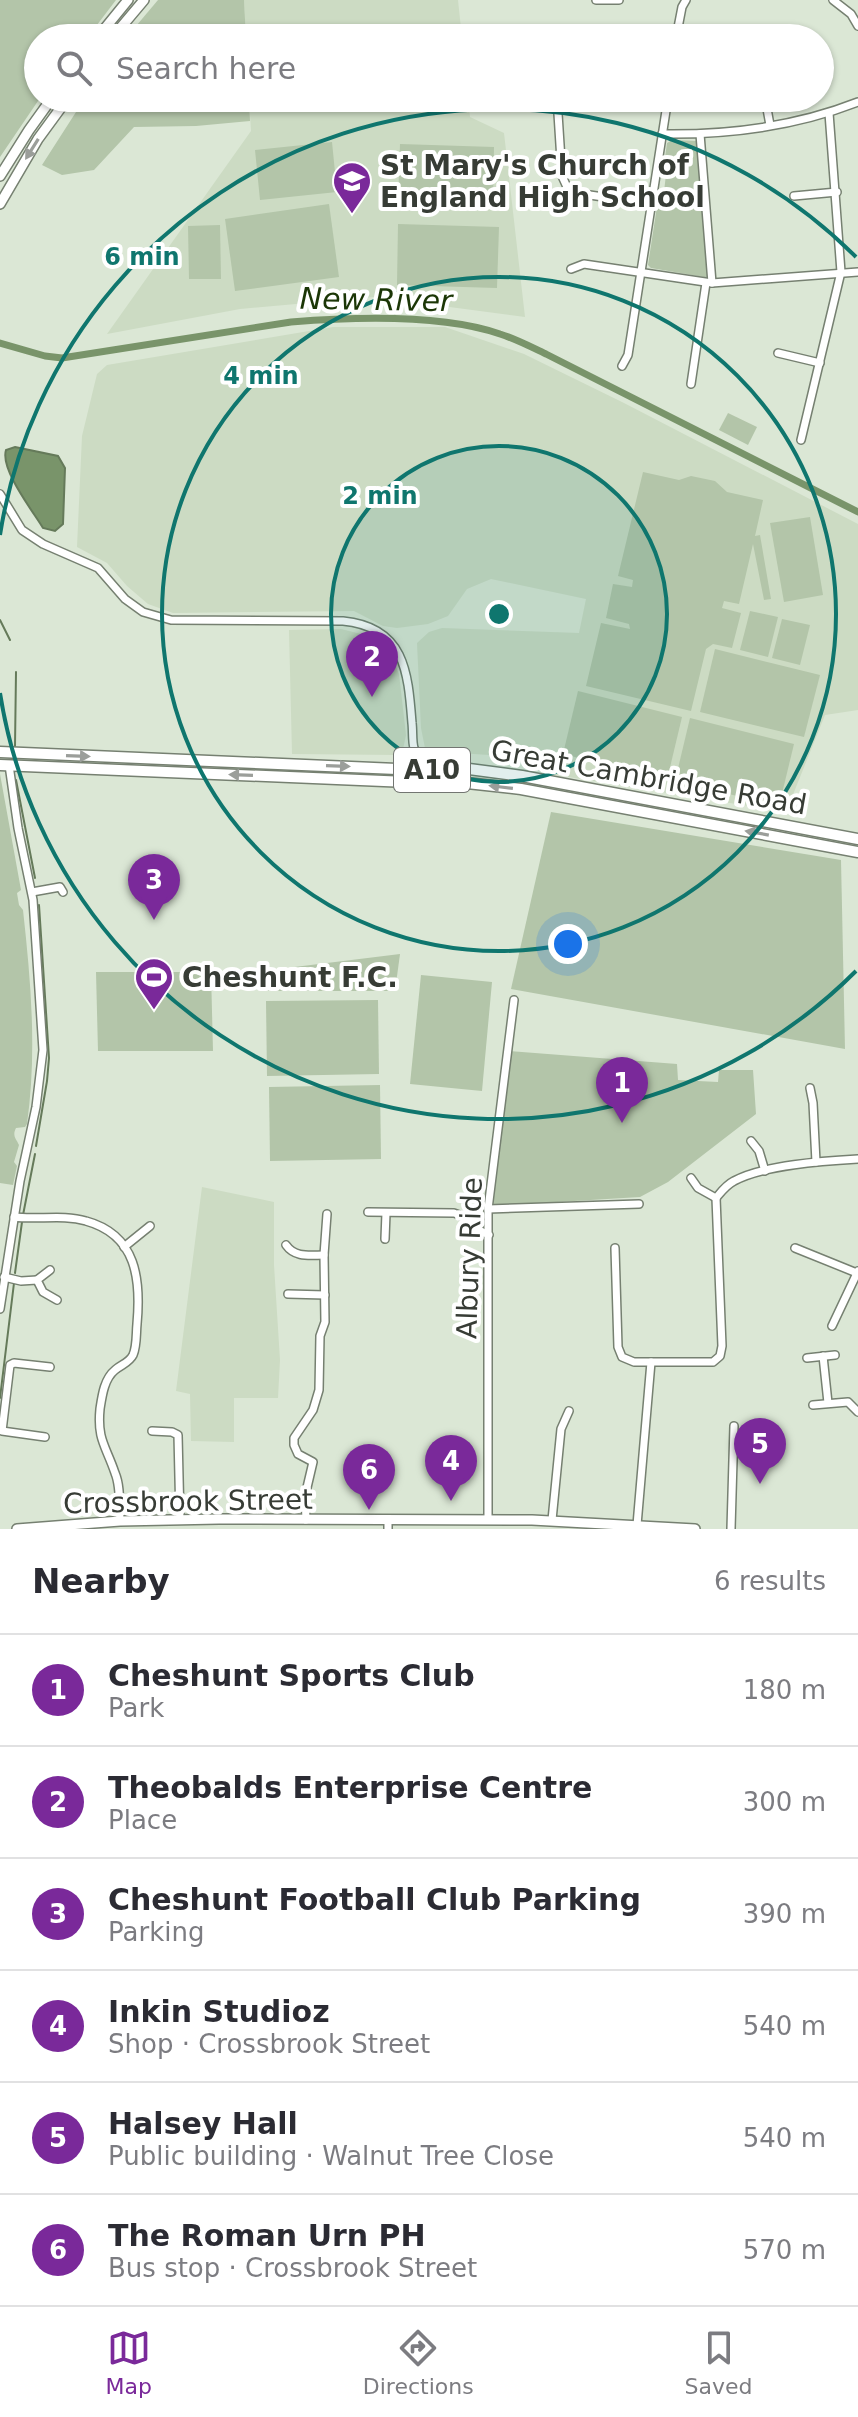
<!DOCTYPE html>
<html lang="en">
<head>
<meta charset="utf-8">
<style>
  :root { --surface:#fff; --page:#f7f7f7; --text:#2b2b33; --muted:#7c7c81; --line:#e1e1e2; --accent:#7a299a }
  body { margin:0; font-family:"DejaVu Sans",sans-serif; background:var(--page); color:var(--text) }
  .you { position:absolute; left:568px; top:944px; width:28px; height:28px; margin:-20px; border:6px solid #fff; border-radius:50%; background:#1a73e8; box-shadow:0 0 0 12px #1a73e833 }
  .badge { display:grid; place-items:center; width:52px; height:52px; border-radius:50%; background:var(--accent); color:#fff; font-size:26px; font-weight:700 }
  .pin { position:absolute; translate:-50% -66px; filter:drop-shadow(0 2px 4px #0008) }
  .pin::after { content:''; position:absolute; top:42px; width:28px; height:24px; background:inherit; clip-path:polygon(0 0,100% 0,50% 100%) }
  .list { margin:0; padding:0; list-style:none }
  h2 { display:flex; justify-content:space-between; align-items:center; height:104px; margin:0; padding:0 32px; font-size:34px }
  h2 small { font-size:26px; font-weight:400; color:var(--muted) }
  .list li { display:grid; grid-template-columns:52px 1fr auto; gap:24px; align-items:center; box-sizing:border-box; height:112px; padding:0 32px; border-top:2px solid var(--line) }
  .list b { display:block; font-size:30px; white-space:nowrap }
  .list p { margin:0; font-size:26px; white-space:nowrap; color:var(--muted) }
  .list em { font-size:26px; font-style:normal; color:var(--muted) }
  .icon { flex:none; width:44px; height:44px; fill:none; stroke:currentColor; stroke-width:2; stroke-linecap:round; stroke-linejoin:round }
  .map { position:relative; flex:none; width:858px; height:1529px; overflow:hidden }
  .search { position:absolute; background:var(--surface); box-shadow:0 2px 6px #0004; left:24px; right:24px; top:24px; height:88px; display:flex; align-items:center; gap:20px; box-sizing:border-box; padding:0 28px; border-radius:44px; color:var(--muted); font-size:30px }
  .sheet { height:776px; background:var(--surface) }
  nav { display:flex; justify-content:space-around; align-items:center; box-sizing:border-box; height:112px; border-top:2px solid var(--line); background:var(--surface); font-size:22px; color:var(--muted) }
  nav a { display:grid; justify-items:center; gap:4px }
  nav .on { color:var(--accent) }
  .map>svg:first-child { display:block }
  .built { fill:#ccdbc3 }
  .green { fill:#b3c5a9 }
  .water { fill:#79946a; stroke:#657a5a; stroke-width:2 }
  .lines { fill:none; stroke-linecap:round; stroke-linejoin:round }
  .stream { stroke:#657a5a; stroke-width:2 }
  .canal { stroke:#79946a; stroke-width:7 }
  .minor-casing { stroke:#768071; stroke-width:10 }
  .major-casing { stroke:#768071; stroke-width:12 }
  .highway-casing { stroke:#768071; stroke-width:13 }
  .minor { stroke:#fff; stroke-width:7 }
  .major { stroke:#fff; stroke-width:9 }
  .highway { stroke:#fff; stroke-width:10 }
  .oneway { fill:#9b9e9a }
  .ring { fill:none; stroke:#0f766e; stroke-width:4 }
  .labels { text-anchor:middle; stroke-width:8; stroke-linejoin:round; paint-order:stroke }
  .shield { fill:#fff; stroke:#737672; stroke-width:2 }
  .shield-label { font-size:26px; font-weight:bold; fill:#373c35 }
  .poi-label { font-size:28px; font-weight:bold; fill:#373c35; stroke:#fff; text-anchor:start }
  .street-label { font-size:28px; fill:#373c35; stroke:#fff }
  .water-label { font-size:30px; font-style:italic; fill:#1b3606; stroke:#fff }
  .centre { fill:#0f766e; stroke:#fff; stroke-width:4 }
  .ring-label { font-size:24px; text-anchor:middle; font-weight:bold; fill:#0f766e; stroke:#fff; stroke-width:8; stroke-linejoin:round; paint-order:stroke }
</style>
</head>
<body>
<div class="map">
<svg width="858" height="1529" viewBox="0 0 858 1529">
  <rect width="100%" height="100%" fill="#dbe7d5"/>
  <g class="built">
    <polygon points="244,0 458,0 462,38 246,38"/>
    <polygon points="249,98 468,98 470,117 504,133 525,317 374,297 240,309 107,334 251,131"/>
    <polygon points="333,327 445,327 524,354 624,403 858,524 858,710 825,715 786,812 550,774 553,759 441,752 425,748 421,728 417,643 429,632 442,628 579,633 586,599 491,579 467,589 448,616 428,624 397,628 383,626 354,611 173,613 148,604 127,586 107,563 77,547 82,436 97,374 107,365"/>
    <polygon points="341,629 373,637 388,649 399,674 406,735 403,749 398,755 292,754 289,630"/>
    <polygon points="202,1187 274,1202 274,1265 280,1360 278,1398 234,1398 234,1442 191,1441 190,1394 176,1391"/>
  </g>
  <g class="green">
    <polygon points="0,0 116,0 87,38 38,38 38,98 40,98 0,157"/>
    <polygon points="158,0 244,0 246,38 126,38"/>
    <polygon points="85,98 249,98 250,121 196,126 134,127 94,170 62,175 42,165"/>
    <polygon points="672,140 699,141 706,257 709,259 710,278 651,268 648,265 658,200 663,200 667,166 664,165 667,143"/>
    <polygon points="332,142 337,192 260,200 255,150"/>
    <polygon points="400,144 494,147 493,203 398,201"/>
    <polygon points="329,204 339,277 235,291 225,219"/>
    <polygon points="398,224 499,227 497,288 397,285"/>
    <polygon points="220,225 221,279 189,279 188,226"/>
    <polygon points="728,413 757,427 748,445 719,430"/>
    <polygon points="643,472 679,480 691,476 715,481 727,492 763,500 755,536 760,535 771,599 764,600 753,544 739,604 724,601 722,608 741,613 732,648 713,644 706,649 691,711 586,686 601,623 630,629 629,624 606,618 613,584 632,587 633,580 618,576"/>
    <polygon points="810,517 823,595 784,602 770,523"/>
    <polygon points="750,611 778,617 768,657 740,650"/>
    <polygon points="782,619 810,625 800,665 772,658"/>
    <polygon points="715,649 820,675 804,737 700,712"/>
    <polygon points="578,691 682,717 667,780 563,754"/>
    <polygon points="690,718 794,744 779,806 675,781"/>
    <path d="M 0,774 L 21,890 L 17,893 L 19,905 L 23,910 C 31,982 37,1052 27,1124 L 25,1127 L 16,1128 C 12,1136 16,1138 19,1145 L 14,1162 L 17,1166 L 13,1185 L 0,1183 Z"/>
    <polygon points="551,812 841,860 845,1049 511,989"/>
    <polygon points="400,954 395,991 268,991 262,971"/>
    <polygon points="96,972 211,972 213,1051 98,1051"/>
    <polygon points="421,975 492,982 482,1091 410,1084"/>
    <polygon points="378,1000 379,1074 267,1076 266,1001"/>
    <polygon points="509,1051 677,1064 678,1080 718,1082 719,1070 753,1070 756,1114 668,1182 640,1197 493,1206"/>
    <polygon points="380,1085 381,1159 270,1161 269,1087"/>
  </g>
  <path class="water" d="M 15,447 L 58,456 L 65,468 L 63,524 L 55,531 L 43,528 C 32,510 0,469 6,450 Z"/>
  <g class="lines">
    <g class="stream">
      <polyline points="0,620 10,640"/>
      <polyline points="15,746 16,672"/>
      <polyline points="16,780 35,878"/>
      <polyline points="36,1146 47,1081 49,1058 39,905"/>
      <polyline points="23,1215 35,1154"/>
      <polyline points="15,1273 22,1222"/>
      <polyline points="0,1398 14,1283"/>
    </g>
    <path class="canal" d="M 0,343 L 45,356 L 62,358 L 291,322 C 353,317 442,314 500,334 C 516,339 531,347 546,354 L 858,512"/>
    <g class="minor-casing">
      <g id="minor">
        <polyline points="596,0 619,0"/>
        <polyline points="833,0 851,14 858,26"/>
        <polyline points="676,38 682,7 686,0"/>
        <polyline points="557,98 562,176 567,187 576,193 651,204"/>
        <polyline points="765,98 770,125"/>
        <path d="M 662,134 C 728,135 797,126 858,102"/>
        <polyline points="700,134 712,283"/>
        <polyline points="794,196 837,192"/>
        <polyline points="571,269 584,264 712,283 858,272"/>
        <polyline points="778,353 820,363"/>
        <polyline points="622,366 628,355 668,98"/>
        <polyline points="691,384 706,283"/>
        <polyline points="801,440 841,272 829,113"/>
        <path d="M 0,494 L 22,530 L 43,544 L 98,568 L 125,599 L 143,612 L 171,620 L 343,621 C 405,627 408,672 412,723 C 413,731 412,741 414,748 C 417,756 424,763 430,768"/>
        <polyline points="397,769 414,750"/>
        <polyline points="32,892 60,887 63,892"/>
        <polyline points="810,1088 813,1103 816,1162"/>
        <polyline points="751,1141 759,1151 765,1171"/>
        <path d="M 691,1178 L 698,1188 L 716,1198 C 721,1192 726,1185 734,1181 C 763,1165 824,1161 858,1159"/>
        <polyline points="488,1209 639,1204"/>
        <path d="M 368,1212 L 454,1213 C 468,1217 474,1230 489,1235"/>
        <path d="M 14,1217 C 38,1220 63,1214 86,1221 C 137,1235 141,1280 137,1324 C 136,1334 137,1346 133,1355 C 129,1363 122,1364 115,1370 C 104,1379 102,1396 100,1409 C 97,1440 106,1446 115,1473 C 121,1487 119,1505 120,1521"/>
        <polyline points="385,1239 386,1213"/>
        <path d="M 286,1245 C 295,1258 310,1255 324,1255"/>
        <polyline points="124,1247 150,1226"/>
        <polyline points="615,1248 618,1347 622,1357 634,1362 713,1362 720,1356 722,1346 716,1198"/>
        <polyline points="795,1248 857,1273"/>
        <polyline points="50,1270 37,1280 43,1292 57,1300"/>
        <polyline points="4,1277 21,1281 37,1280"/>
        <polyline points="288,1294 325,1295"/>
        <polyline points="0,1309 20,1181 36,1107 43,1050 33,900 18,828 9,765"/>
        <polyline points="832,1326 858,1271"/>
        <polyline points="823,1356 828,1403"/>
        <polyline points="807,1358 835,1355"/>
        <polyline points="813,1405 848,1402 858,1412"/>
        <polyline points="152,1431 172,1432 178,1435 180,1520"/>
        <polyline points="45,1437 2,1431 10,1365 14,1363 50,1367"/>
        <polyline points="306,1520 305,1496 313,1462 298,1454 294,1445 294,1438 313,1410 319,1390 320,1336 325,1322 324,1255 327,1214"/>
        <polyline points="488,1520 488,1209 514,1000"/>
        <polyline points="552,1520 561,1429 569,1411"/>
        <polyline points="637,1525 651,1362"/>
        <polyline points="388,1529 388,1521"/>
        <polyline points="731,1529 734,1426"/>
      </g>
    </g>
    <g class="major-casing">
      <g id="major">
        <polyline points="97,38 128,0"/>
        <polyline points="112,38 144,0"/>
        <polyline points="0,176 29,130 52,98"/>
        <polyline points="0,204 38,139 68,98"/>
        <polyline points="17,1529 120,1521 219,1519 532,1520 695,1529"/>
      </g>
    </g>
    <g class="highway-casing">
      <g id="highway">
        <polyline points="0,752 397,769 469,769 522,776 858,839"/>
        <polyline points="0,765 431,783 467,783 521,789 858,852"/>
      </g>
    </g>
    <use href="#minor" class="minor"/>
    <use href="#major" class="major"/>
    <use href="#highway" class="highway"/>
  </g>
  <defs><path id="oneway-solid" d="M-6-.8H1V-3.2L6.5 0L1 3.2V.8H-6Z" transform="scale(2)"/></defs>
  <g class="oneway">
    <use href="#oneway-solid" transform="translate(32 149) rotate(122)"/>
    <use href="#oneway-solid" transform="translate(78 756) rotate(2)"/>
    <use href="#oneway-solid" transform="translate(338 766) rotate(2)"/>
    <use href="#oneway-solid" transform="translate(241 775) rotate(-178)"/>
    <use href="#oneway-solid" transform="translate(501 787) rotate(-173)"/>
    <use href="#oneway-solid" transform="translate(757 833) rotate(-170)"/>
  </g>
  <circle cx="499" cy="614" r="168" fill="#0f766e" fill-opacity=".12"/>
  <g class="ring">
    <circle cx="499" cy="614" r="168"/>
    <circle cx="499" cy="614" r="337"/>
    <path d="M856 971A505 505 0 0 1 0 693M0 535A505 505 0 0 1 856 257"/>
  </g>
  <defs>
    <g id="school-pin" transform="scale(2)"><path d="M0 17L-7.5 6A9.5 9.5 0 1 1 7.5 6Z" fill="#7a299a" stroke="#fff"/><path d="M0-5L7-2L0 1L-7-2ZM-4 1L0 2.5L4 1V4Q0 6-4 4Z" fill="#fff"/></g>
    <g id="stadium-pin" transform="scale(2)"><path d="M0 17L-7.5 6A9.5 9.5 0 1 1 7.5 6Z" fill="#7a299a" stroke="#fff"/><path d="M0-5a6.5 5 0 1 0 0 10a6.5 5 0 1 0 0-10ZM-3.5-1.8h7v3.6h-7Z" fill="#fff"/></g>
  </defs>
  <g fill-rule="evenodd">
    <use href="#school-pin" x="352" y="181"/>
    <use href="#stadium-pin" x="154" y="977"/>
  </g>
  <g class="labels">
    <rect class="shield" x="394" y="748" width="76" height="44" rx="6"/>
    <g class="shield-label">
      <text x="432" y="779">A10</text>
    </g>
    <g class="poi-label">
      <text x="380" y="175">St Mary's Church of<tspan x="380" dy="32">England High School</tspan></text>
      <text x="182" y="987">Cheshunt F.C.</text>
    </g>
    <g class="street-label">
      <text transform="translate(649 777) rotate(10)" y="10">Great Cambridge Road</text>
      <text transform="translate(469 1258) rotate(-88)" y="10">Albury Ride</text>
      <text transform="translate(188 1501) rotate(-1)" y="10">Crossbrook Street</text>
    </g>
    <g class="water-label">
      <text transform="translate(376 300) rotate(1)" y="10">New River</text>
    </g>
  </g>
  <circle cx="499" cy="614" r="12" class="centre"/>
  <g class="ring-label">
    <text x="142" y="265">6 min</text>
    <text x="261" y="384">4 min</text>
    <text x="380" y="504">2 min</text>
  </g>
</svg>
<div class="you"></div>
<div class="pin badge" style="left:622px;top:1123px">1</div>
<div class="pin badge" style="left:372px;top:697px">2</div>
<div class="pin badge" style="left:154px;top:920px">3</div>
<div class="pin badge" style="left:451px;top:1501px">4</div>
<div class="pin badge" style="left:760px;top:1484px">5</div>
<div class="pin badge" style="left:369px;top:1510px">6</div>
<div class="search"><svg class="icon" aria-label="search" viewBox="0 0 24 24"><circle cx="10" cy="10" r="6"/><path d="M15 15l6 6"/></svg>Search here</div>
</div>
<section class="sheet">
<h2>Nearby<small>6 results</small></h2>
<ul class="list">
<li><span class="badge">1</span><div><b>Cheshunt Sports Club</b><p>Park</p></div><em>180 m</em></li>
<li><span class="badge">2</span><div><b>Theobalds Enterprise Centre</b><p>Place</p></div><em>300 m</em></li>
<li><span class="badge">3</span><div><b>Cheshunt Football Club Parking</b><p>Parking</p></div><em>390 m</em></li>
<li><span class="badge">4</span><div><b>Inkin Studioz</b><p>Shop · Crossbrook Street</p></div><em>540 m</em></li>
<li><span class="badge">5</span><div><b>Halsey Hall</b><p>Public building · Walnut Tree Close</p></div><em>540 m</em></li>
<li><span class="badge">6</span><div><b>The Roman Urn PH</b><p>Bus stop · Crossbrook Street</p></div><em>570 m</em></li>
</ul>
</section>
<nav>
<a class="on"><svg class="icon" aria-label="map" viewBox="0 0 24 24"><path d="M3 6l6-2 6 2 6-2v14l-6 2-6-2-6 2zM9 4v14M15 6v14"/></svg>Map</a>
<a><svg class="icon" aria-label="directions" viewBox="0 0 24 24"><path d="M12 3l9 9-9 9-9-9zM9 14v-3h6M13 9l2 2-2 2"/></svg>Directions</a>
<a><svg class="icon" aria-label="saved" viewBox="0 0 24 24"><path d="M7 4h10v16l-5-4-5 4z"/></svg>Saved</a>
</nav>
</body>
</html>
